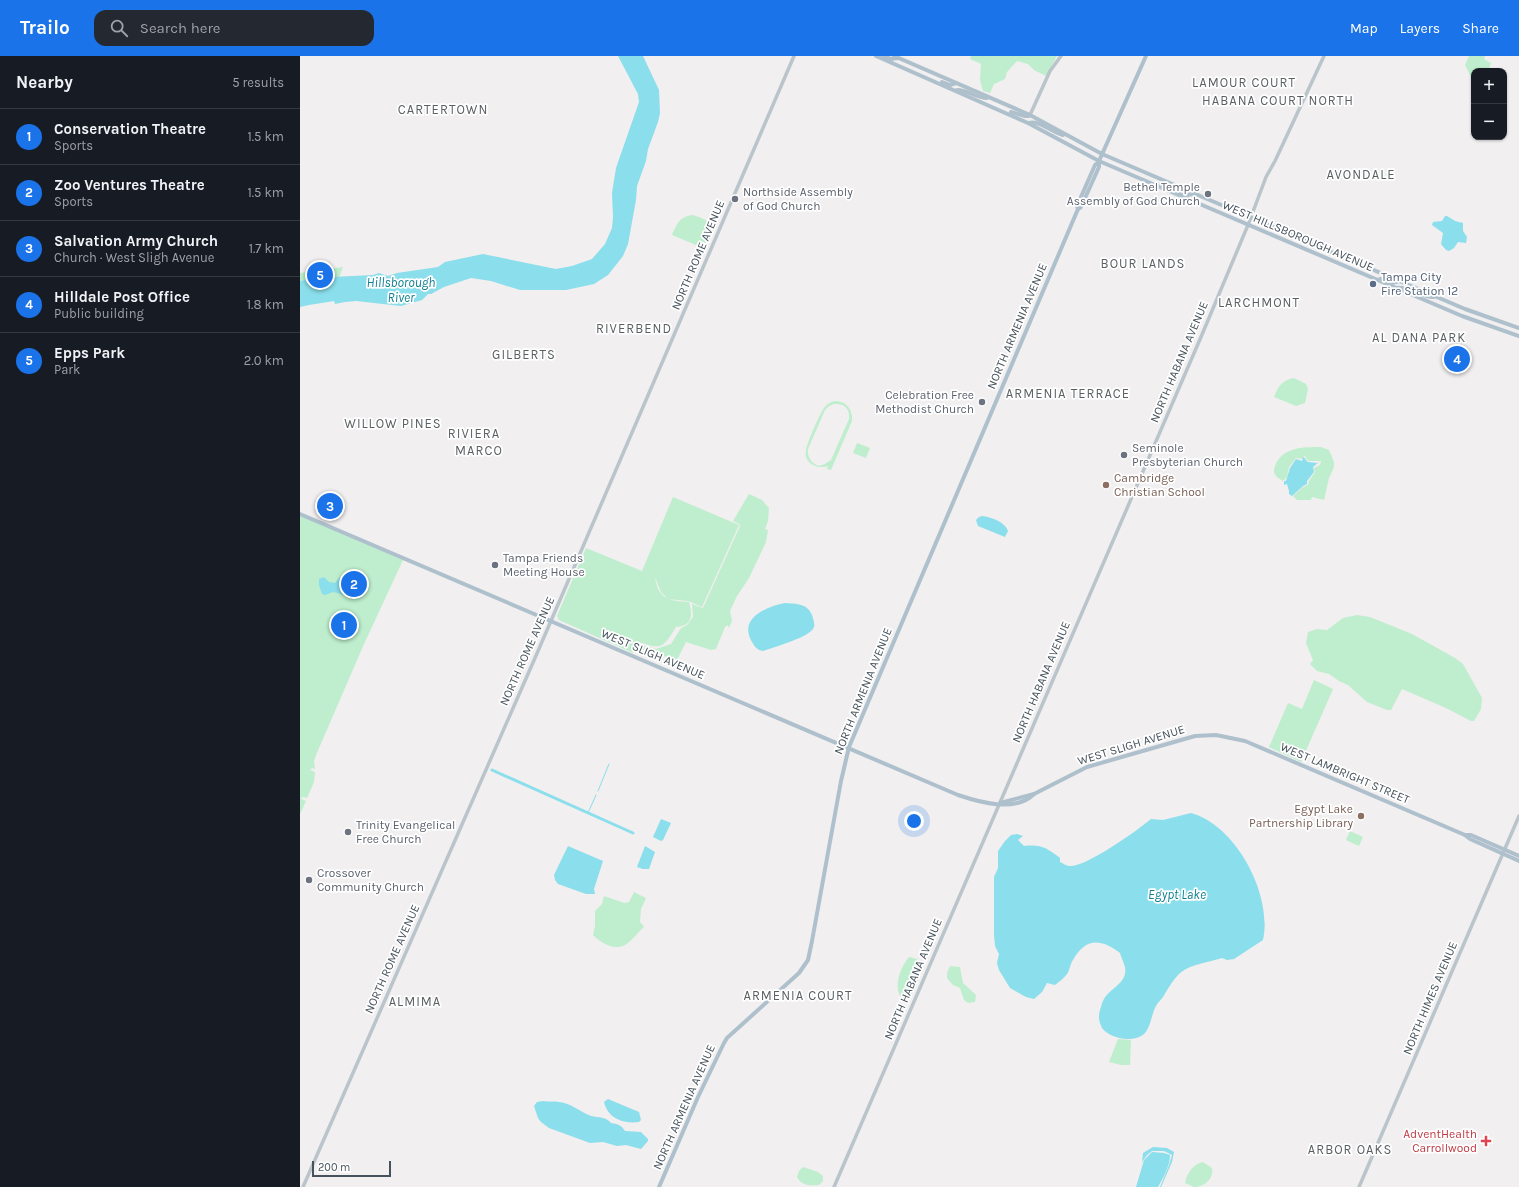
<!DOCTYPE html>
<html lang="en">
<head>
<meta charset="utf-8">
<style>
  :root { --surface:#171b24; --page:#242831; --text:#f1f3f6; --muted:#9ea1a6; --line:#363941; --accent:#1a73e8 }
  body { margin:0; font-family:Karla,sans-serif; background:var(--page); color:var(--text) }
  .controls { position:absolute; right:12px; top:12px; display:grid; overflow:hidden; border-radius:8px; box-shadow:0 1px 3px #0004 }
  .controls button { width:36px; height:36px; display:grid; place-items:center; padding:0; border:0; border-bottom:1px solid var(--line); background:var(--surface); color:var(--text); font:20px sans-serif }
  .scale { position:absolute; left:12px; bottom:10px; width:79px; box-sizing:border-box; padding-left:4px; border:2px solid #47535c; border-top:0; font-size:11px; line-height:14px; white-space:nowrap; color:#47535c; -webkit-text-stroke:3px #fff; paint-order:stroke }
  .you { position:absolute; left:614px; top:765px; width:14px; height:14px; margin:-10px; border:3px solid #fff; border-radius:50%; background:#1a73e8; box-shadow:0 0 0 6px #1a73e833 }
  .badge { display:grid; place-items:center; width:26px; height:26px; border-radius:50%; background:var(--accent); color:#fff; font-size:13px; font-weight:700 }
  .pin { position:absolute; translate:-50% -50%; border:2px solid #fff; box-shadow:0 1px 4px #0006 }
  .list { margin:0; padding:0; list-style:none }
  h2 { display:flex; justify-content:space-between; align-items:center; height:52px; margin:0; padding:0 16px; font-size:17px }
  h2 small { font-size:13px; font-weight:400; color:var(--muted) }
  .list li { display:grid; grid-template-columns:26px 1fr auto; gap:12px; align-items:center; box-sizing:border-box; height:56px; padding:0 16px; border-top:1px solid var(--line) }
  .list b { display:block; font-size:15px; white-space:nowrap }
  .list p { margin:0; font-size:13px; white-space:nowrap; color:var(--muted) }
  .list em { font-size:13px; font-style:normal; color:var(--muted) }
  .icon { flex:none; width:22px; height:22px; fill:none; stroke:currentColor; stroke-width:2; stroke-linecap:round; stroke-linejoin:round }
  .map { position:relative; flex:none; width:1219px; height:1131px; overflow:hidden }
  header { display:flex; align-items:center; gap:24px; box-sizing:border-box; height:56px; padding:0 20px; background:var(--accent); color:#fff }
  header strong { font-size:19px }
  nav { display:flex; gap:22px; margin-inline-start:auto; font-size:14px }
  .search { width:280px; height:36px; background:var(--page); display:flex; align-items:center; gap:10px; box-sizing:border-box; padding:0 14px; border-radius:12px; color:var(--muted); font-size:15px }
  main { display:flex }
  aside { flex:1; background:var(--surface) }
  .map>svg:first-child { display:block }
  .green { fill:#beeecd; fill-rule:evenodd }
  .water { fill:#8bdeeb }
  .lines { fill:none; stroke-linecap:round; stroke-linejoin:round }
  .stream { stroke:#8bdeeb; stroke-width:1 }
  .canal { stroke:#8bdeeb; stroke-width:3 }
  .minor { stroke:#bac4cb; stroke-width:3.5 }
  .major { stroke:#afc0cd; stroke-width:4 }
  .worship-dot { fill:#6b7280; stroke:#fff; stroke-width:1.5 }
  .service-dot { fill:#5c6f8a; stroke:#fff; stroke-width:1.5 }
  .education-dot { fill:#8d6e63; stroke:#fff; stroke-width:1.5 }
  .health-dot { fill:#e0444e; stroke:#fff; stroke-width:1.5 }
  .labels { text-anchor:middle; stroke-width:3.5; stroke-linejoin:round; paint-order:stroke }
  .worship-label { font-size:12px; fill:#5b616d; stroke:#fff; text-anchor:start }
  .street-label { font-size:12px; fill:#47535c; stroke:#fff }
  .service-label { font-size:12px; fill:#4e5e75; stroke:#fff; text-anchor:start }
  .education-label { font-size:12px; fill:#785e54; stroke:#fff; text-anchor:start }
  .health-label { font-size:12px; fill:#be3a42; stroke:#fff; text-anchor:end }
  .neighbourhood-label { font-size:13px; letter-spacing:1px; fill:#5b6063; stroke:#fff }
  .water-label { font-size:13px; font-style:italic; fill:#0e7f90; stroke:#fff }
</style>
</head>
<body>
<header>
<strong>Trailo</strong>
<div class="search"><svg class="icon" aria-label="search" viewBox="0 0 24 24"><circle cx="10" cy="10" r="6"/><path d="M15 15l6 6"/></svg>Search here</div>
<nav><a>Map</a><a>Layers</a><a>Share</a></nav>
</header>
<main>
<aside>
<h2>Nearby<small>5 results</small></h2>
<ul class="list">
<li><span class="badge">1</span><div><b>Conservation Theatre</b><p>Sports</p></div><em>1.5 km</em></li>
<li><span class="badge">2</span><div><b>Zoo Ventures Theatre</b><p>Sports</p></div><em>1.5 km</em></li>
<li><span class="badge">3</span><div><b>Salvation Army Church</b><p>Church · West Sligh Avenue</p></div><em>1.7 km</em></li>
<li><span class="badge">4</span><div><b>Hilldale Post Office</b><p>Public building</p></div><em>1.8 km</em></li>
<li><span class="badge">5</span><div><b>Epps Park</b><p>Park</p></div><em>2.0 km</em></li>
</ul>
</aside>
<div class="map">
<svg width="1219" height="1131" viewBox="0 0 1219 1131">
  <rect width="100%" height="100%" fill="#f1efef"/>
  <g class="green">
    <polygon points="671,0 757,0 746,20 734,14 728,8 717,5 707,16 705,23 694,28 690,37 683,35 680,24 681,8 670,3"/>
    <polygon points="1169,0 1185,0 1184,3 1191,7 1188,15 1174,15 1174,27 1165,9"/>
    <path d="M 392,159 L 399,161 L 414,168 L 403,192 L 372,179 C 377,168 379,161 392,159 Z"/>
    <polygon points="43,211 39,222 0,226 0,217"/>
    <path d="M 994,322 L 1006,328 L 1008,333 L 1005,347 L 996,350 L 974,341 C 978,331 982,324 994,322 Z"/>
    <path d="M 535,345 C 547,345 553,354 552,365 L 531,414 L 527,413 L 528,410 C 518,414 503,407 506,394 C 507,387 520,357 524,352 C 527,348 530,346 535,345 ZM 534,348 C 545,347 550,353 549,363 L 531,404 L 525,408 L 519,410 C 511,407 507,401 508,393 L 525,354 L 529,350 Z"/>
    <polygon points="557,387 570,392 566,402 553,397"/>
    <path d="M 1021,391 L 1029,394 L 1034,406 L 1034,411 L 1029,422 L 1024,444 L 1012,441 L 1011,444 L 997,444 L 993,440 L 1003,431 L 1008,429 L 1009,425 L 1015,416 L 1014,412 L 1020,409 L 1021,405 L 1009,405 L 1006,403 L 1006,401 L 1004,400 L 1002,403 L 996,402 L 989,411 L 987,421 L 983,425 C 976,421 972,418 975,410 C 982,391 1003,391 1021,391 Z"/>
    <polygon points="449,438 462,444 469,452 468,465 465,473 468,474 466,486 449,522 437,540 430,555 432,565 429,572 428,569 425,571 416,593 411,594 386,586 377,604 337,592 339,588 356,593 371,588 381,572 387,569 393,561 392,548 403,552 440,470 439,468 433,465"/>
    <path d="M 373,441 L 439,469 L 402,551 L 388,545 L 368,543 L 361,536 L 355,521 C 358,543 369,545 389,546 C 393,560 392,570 376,571 C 363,592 362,594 339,586 L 333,597 L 259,564 L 257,560 L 286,492 L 342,515 Z"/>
    <polygon points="0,460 103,504 64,588 16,699 14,705 15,713 12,712 10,714 15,716 14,726 7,742 2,741 1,743 6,745 0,758"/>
    <polygon points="1057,559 1070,561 1112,578 1155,602 1163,608 1182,642 1181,653 1174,665 1171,665 1146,652 1102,633 1091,654 1087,654 1067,646 1048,629 1039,625 1029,618 1017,615 1010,608 1013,604 1006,587 1008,576 1017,573 1027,574 1043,562"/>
    <polygon points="1014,624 1033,633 1001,706 969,691 988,647 1002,653"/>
    <polygon points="1050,775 1063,781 1059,790 1046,784"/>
    <path d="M 334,836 L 346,842 L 341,853 L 340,866 L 344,871 C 338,876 332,885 325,889 C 314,895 301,887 293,879 L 295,870 L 295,855 L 302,848 L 304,840 L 324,847 L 329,846 Z"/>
    <path d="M 609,901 L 617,903 C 620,912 619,928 613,936 C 611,939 608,940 605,942 L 600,940 C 594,927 601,911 609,901 Z"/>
    <polygon points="650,910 660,911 663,927 676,939 675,946 668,947 664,944 660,932 653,929 647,922 647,917"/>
    <polygon points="818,983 831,984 830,1009 821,1009 809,1006"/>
    <path d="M 903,1106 L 912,1112 C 914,1122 905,1131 894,1131 C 891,1130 888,1128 885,1127 C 887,1117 893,1108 903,1106 Z"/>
    <path d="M 503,1111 L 518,1116 L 523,1120 L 523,1125 L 519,1129 C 510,1130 502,1130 497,1121 L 499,1115 Z"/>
  </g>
  <g class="water">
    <polygon points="318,0 343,0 359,34 360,57 358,66 348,93 346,105 337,130 336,144 328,188 323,200 308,219 294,228 266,234 220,234 191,225 171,222 144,231 131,238 128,238 122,244 101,250 56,245 45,246 35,248 34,245 9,249 0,251 0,225 32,221 73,219 79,217 88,220 97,217 138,211 145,206 183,198 256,213 272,210 292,203 305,188 312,172 313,161 312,137 316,112 339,46 338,38"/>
    <polygon points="1145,160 1147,160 1155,165 1163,167 1163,175 1167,181 1166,187 1158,186 1154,192 1149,195 1146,194 1141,188 1143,177 1132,169 1133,166 1142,165"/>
    <polygon points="1003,401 1005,402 1005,403 1008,406 1017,407 1020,405 1013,411 1014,416 1007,425 1007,428 1003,430 992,440 989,438 989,435 987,428 984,429 984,425 986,425 990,412 996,403 1002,405"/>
    <path d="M 682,460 C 691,461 705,466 708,475 L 705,481 L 678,470 L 676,464 L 679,461 Z"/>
    <path d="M 44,520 L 51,525 L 56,536 L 55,539 C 46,542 41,537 33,536 L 25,539 L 22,538 L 19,529 L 19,523 L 24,521 L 29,526 L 35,527 L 39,522 Z"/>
    <path d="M 485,547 C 496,548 507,547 512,559 C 513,563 515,567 514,571 C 511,581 474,591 463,595 C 457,594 455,591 452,586 C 438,562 466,551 485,547 Z"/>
    <path d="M 891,757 C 936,769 973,839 963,884 L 934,903 L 927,904 L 922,902 C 909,906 888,909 879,918 C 872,925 868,933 863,941 C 861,944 857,947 856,950 C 851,959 851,971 844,978 C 834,987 810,983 802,972 C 799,966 798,961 800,954 C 801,951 802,946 804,943 C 810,932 828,927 825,911 C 824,907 821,901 820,897 C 801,882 785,882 773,904 C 770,908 770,914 767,918 C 764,922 759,926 755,929 L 747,927 L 742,936 L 734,943 L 726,941 L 710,932 L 699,914 L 697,907 L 699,898 L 695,890 L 694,879 L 694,821 L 698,812 L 698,795 L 705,785 L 711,779 L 717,778 L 723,780 L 718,784 L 724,790 C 741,788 747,792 760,802 L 760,806 C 763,807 766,810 769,810 C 785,812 838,774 851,763 L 863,764 Z"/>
    <polygon points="361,763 371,767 363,784 361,785 353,781"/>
    <polygon points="268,790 303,805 294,833 295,838 286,838 258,828 255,824 254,819"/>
    <polygon points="345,790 355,796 349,813 343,813 337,811"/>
    <path d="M 308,1043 L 339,1056 L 341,1064 L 339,1066 C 324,1068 308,1063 304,1046 Z"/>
    <path d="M 243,1045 C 249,1046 254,1045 259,1046 C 271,1047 280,1056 291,1060 C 299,1062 305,1060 311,1067 C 318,1068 321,1069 325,1075 L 341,1076 L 348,1083 L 348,1085 L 341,1093 L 326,1089 L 317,1090 L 303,1086 L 290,1087 L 249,1072 L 241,1066 L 238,1062 L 234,1050 L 237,1046 Z"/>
    <polygon points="853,1091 867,1092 874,1096 872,1106 861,1131 860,1131 869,1109 872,1099 864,1095 852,1095 847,1099 842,1106 843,1097"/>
    <path d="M 852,1096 L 864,1097 L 870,1099 C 870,1110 863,1122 858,1131 L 836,1131 L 844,1104 Z"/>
  </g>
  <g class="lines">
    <g class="stream">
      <polyline points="298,735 309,708"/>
      <polyline points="288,757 296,739"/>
    </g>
    <polyline class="canal" points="192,714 333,777"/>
    <g class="minor">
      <polyline points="730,59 750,15 761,0"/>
      <polyline points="3,1131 235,602 494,0"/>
      <polyline points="534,1131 901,281 948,169 966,121 975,105 1024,0"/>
      <polyline points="1059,1131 1219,760"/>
    </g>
    <g class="major">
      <polyline points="576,0 728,67 799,105 1162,260 1219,280"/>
      <polyline points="584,0 591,3 598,2"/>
      <polyline points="594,0 730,59 802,98 1165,253 1219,272"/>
      <polyline points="642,26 650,29 656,27"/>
      <path d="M 657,34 C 668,34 676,42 687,42"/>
      <polyline points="711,56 725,60 729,60"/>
      <path d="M 729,67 C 740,64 751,76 763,79"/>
      <polyline points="858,128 887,139 894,138"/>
      <polyline points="778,153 781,151 799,111 799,105 846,0"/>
      <polyline points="1080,223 1092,227 1099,225"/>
      <path d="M 1096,232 C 1110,230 1120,241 1134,241"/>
      <path d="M 0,458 L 658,739 C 679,746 715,757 734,738 L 787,711 L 895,680 L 916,679 L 945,685 L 1165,779 L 1170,783 L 1219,805"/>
      <polyline points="700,747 734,738"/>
      <polyline points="1165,779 1171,779 1219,800"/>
      <polyline points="359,1131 398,1041 424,987 427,982 499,917 508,904 512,885 541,725 549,691 778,153 777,150 795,109 798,107"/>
    </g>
  </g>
  <g class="worship-dot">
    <circle cx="908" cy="138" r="4"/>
    <circle cx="435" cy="143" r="4"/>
    <circle cx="682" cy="346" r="4"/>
    <circle cx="824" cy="399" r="4"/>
    <circle cx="195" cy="509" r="4"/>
    <circle cx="48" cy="776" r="4"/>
    <circle cx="9" cy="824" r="4"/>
  </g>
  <circle class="service-dot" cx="1073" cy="228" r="4"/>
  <g class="education-dot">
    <circle cx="806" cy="429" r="4"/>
    <circle cx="1061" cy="760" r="4"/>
  </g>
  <path class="health-dot" d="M1184 1079h4v4h4v4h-4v4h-4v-4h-4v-4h4z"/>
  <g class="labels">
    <g class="worship-label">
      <text x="900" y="135" text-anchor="end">Bethel Temple<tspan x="900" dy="14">Assembly of God Church</tspan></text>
      <text x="443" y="140">Northside Assembly<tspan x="443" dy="14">of God Church</tspan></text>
      <text x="674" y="343" text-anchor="end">Celebration Free<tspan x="674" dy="14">Methodist Church</tspan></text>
      <text x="832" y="396">Seminole<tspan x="832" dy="14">Presbyterian Church</tspan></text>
      <text x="203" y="506">Tampa Friends<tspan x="203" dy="14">Meeting House</tspan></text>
      <text x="56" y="773">Trinity Evangelical<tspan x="56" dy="14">Free Church</tspan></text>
      <text x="17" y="821">Crossover<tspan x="17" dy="14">Community Church</tspan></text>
    </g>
    <g class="street-label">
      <text transform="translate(998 180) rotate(23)" y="4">WEST HILLSBOROUGH AVENUE</text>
      <text transform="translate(398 199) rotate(-67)" y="4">NORTH ROME AVENUE</text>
      <text transform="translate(717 270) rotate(-67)" y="4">NORTH ARMENIA AVENUE</text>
      <text transform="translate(879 306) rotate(-67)" y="4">NORTH HABANA AVENUE</text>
      <text transform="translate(227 595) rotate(-66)" y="4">NORTH ROME AVENUE</text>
      <text transform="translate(353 598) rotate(23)" y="4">WEST SLIGH AVENUE</text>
      <text transform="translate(741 626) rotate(-67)" y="4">NORTH HABANA AVENUE</text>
      <text transform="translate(563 635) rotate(-68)" y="4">NORTH ARMENIA AVENUE</text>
      <text transform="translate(831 689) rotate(-17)" y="4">WEST SLIGH AVENUE</text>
      <text transform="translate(1045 717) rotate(23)" y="4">WEST LAMBRIGHT STREET</text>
      <text transform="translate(92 903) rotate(-66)" y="4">NORTH ROME AVENUE</text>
      <text transform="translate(613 923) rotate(-67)" y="4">NORTH HABANA AVENUE</text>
      <text transform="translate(1130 942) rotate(-67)" y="4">NORTH HIMES AVENUE</text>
      <text transform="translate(384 1051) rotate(-66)" y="4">NORTH ARMENIA AVENUE</text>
    </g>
    <g class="service-label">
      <text x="1081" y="225">Tampa City<tspan x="1081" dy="14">Fire Station 12</tspan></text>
    </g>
    <g class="education-label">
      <text x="814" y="426">Cambridge<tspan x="814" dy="14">Christian School</tspan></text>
      <text x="1053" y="757" text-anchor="end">Egypt Lake<tspan x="1053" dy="14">Partnership Library</tspan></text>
    </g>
    <g class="health-label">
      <text x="1177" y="1082">AdventHealth<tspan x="1177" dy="14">Carrollwood</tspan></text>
    </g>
    <g class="neighbourhood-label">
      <text x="944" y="31">LAMOUR COURT</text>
      <text x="978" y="49">HABANA COURT NORTH</text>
      <text x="143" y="58">CARTERTOWN</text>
      <text x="1061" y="123">AVONDALE</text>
      <text x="843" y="212">BOUR LANDS</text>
      <text x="959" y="251">LARCHMONT</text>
      <text x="334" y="277">RIVERBEND</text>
      <text x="1119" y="286">AL DANA PARK</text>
      <text x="224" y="303">GILBERTS</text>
      <text x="768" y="342">ARMENIA TERRACE</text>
      <text x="93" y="372">WILLOW PINES</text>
      <text x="174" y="382">RIVIERA</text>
      <text x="179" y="399">MARCO</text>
      <text x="498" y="944">ARMENIA COURT</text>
      <text x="115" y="950">ALMIMA</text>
      <text x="1050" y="1098">ARBOR OAKS</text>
    </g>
    <g class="water-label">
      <text x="101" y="231">Hillsborough<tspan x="101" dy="15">River</tspan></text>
      <text x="877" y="843">Egypt Lake</text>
    </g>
  </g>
</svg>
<div class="controls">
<button>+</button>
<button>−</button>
</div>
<div class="scale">200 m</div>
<div class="you"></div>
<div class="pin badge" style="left:44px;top:569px">1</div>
<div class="pin badge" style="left:54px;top:528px">2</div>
<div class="pin badge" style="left:30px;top:450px">3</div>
<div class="pin badge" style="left:1157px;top:303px">4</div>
<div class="pin badge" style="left:20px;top:219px">5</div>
</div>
</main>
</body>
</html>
